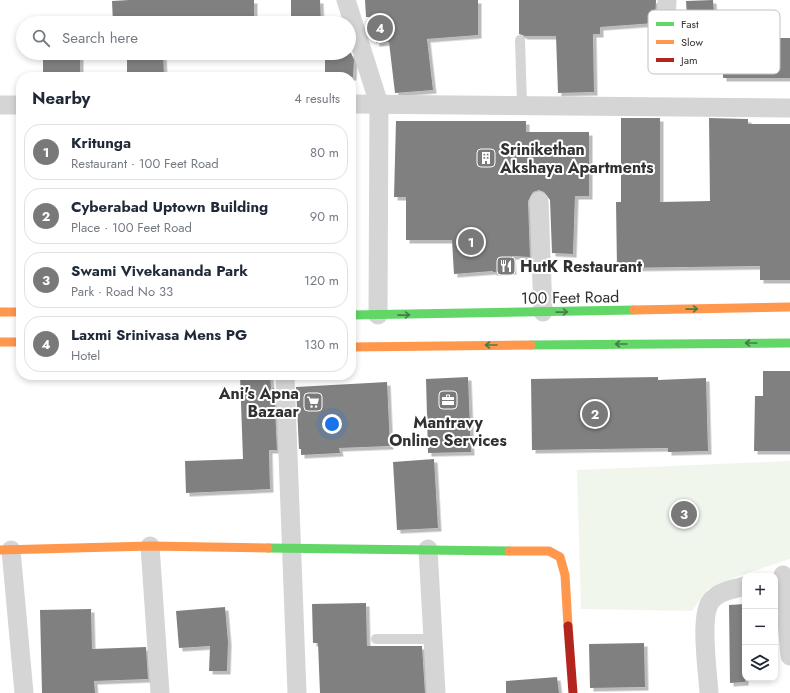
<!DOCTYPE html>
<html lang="en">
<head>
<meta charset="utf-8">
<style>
  :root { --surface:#fff; --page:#f2f2f3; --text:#1f2937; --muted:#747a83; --line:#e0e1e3; --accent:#797979 }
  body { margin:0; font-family:Jost,sans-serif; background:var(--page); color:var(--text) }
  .controls { position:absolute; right:12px; bottom:12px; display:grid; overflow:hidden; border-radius:8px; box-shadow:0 2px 6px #0003 }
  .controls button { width:36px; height:36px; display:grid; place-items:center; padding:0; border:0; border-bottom:1px solid var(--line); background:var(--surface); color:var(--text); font:20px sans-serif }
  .you { position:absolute; left:332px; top:424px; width:14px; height:14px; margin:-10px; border:3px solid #fff; border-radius:50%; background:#1a73e8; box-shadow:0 0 0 6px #1a73e833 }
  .badge { display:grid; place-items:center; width:26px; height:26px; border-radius:50%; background:var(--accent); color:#fff; font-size:13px; font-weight:700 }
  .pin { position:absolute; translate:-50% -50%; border:2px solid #fff; box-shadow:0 1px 4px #0006 }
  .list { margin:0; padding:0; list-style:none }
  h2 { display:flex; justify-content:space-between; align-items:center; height:52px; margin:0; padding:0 16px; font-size:17px }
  h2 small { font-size:13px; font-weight:400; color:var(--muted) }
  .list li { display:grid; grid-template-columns:26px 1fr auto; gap:12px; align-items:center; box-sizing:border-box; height:56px; margin:0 8px 8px; padding:0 8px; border:1px solid var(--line); border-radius:16px }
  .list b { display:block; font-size:15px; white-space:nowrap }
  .list p { margin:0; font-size:13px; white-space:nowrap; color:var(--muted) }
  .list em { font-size:13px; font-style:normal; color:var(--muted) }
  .icon { flex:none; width:22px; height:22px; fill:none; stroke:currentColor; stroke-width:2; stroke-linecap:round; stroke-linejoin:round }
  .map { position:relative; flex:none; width:790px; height:693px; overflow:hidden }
  .search { position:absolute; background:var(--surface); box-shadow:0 2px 6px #0003; left:16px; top:16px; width:340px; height:44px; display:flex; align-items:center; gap:10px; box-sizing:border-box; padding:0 14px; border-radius:22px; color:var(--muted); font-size:15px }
  .panel { position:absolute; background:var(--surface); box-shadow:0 2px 6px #0003; left:16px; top:72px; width:340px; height:308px; border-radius:16px }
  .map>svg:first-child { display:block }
  .green { fill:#f1f6ed }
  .building { fill:#808080; filter:url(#shadow) }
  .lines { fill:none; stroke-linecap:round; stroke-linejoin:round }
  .lane { stroke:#d5d5d5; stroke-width:10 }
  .street { stroke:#d5d5d5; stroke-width:19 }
  .fast { stroke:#63d668; stroke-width:9 }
  .slow { stroke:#ff974d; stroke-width:9 }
  .jam { stroke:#b3261e; stroke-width:9 }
  .oneway { stroke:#487b4a }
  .labels { text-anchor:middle; stroke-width:4; stroke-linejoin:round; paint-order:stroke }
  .poi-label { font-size:16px; font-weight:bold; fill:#313131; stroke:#fff; text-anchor:start }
  .street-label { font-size:16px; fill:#313131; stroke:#fff }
  .key { fill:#fff; stroke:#c1c1c1; stroke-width:1 }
  .key-label { font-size:11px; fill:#313131 }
</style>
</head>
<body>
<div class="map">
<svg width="790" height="693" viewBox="0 0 790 693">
  <defs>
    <filter id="shadow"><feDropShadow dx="3.5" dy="3.5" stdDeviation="0" flood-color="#0004"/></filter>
  </defs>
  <rect width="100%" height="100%" fill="#fff"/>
  <polygon class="green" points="790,461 790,559 739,576 708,589 692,611 581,609 577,470"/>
  <g class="building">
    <polygon points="129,0 254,0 254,23 113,23 112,1"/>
    <polygon points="291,0 320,0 321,23 291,23"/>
    <polygon points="365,0 478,0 478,35 427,39 433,90 395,93 389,42 376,43 373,17 366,17"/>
    <polygon points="519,0 656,0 655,23 600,27 600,34 593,34 594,92 558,93 556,36 525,36 519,34"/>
    <polygon points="713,0 715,30 688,32 686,1"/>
    <rect x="723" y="38" width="67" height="40"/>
    <rect x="43" y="53" width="37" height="24"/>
    <polygon points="127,53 163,53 164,77 127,77"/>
    <polygon points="325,53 351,53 354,60 353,77 325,77"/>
    <polygon points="621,118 660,118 660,202 710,201 709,118 748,119 748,124 790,124 790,280 760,280 760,266 617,268 616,202 621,202"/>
    <polygon points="396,121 526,121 526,132 589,132 589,196 575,196 573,254 552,253 550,200 544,192 539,190 533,192 528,201 530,257 512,256 513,271 493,272 493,271 454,274 452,240 406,240 406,197 394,197"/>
    <polygon points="763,371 790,371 790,451 754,451 755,396 763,396"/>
    <polygon points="240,375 270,375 271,389 274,388 277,450 269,450 270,489 186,493 185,461 243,459"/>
    <polygon points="468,377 471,452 428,453 426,379"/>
    <polygon points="658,377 658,380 706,378 708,451 668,452 668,448 532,450 531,379"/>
    <polygon points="387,382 390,446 339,448 340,453 301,455 301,449 299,449 296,387"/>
    <polygon points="434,459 438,528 397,530 393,462"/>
    <polygon points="366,603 367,646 422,646 425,693 320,693 318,643 313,643 312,604"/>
    <polygon points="745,604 745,682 730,683 729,605"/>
    <polygon points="225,607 228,642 227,671 209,671 210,646 179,648 176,611"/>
    <polygon points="91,609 92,649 146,647 148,679 94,681 95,693 42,693 40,610"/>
    <polygon points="644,643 645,687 590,688 589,644"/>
    <polygon points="557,677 559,693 506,693 506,681"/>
  </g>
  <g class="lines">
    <g class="lane">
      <polyline points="520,40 522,105"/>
      <polyline points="376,639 433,639"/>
    </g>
    <g class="street">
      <polyline points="346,0 379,104 378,315"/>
      <polyline points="666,24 667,0"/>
      <polyline points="351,104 790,108"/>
      <polyline points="0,105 21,105"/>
      <polyline points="539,201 543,312"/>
      <polyline points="285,375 297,693"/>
      <polyline points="150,546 160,693"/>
      <polyline points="428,549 436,693"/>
      <polyline points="11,550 24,693"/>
      <polyline points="783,575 790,656"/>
      <path d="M 709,693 C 708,673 699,616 711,601 C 719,591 734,589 745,586"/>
    </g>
    <g class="fast">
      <polyline points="351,315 634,310"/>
      <polyline points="531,345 790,343"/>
      <polyline points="268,548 509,551"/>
    </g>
    <g class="slow">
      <polyline points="634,310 790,307"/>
      <polyline points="0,312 21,312"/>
      <polyline points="0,342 21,342"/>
      <polyline points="351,347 531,345"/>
      <polyline points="0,550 150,546 268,548"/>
      <polyline points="509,551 549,551 560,557 565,575 568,626"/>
    </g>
    <polyline class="jam" points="568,626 573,693"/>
  </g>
  <defs><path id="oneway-shaft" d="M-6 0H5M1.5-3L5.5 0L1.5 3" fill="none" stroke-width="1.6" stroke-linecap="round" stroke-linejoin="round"/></defs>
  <g class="oneway">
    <use href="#oneway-shaft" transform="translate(692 309) rotate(-1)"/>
    <use href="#oneway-shaft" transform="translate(562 312) rotate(-1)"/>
    <use href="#oneway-shaft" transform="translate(404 315) rotate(-1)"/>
    <use href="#oneway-shaft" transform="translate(751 343) rotate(180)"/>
    <use href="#oneway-shaft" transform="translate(621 344) rotate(180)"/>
    <use href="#oneway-shaft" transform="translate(491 345) rotate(180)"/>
  </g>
  <defs>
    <g id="building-square" transform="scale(1)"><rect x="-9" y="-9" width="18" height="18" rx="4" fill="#797979" stroke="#fff"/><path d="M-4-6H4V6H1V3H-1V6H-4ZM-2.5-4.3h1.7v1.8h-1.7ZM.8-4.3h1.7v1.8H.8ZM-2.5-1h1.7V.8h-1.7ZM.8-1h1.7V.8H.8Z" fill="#fff"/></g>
    <g id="restaurant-square" transform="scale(1)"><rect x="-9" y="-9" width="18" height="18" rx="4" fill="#797979" stroke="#fff"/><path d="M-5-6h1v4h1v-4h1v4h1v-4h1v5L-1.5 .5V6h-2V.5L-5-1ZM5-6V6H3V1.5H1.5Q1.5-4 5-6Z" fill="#fff"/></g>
    <g id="office-square" transform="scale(1)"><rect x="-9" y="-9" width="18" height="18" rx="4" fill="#797979" stroke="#fff"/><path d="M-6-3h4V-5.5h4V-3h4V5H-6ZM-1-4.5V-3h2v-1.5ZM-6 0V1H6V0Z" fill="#fff"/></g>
    <g id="supermarket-square" transform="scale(1)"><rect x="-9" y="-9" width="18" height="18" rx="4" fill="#797979" stroke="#fff"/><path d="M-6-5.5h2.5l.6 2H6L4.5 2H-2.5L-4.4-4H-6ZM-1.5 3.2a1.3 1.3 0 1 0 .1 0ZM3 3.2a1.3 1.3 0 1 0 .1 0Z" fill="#fff"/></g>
  </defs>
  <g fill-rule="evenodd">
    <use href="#building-square" x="486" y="158"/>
    <use href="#restaurant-square" x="506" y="266"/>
    <use href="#office-square" x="448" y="400"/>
    <use href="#supermarket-square" x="313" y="402"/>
  </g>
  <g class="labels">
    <g class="poi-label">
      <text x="500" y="155">Srinikethan<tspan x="500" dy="18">Akshaya Apartments</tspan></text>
      <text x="520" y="272">HutK Restaurant</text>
      <text x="299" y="399" text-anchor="end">Ani's Apna<tspan x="299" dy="18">Bazaar</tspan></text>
      <text x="448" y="428" text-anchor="middle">Mantravy<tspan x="448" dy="18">Online Services</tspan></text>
    </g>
    <g class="street-label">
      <text transform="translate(570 297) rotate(-1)" y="6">100 Feet Road</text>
    </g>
  </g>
  <rect x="648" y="10" width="132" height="64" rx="6" class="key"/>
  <rect x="656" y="22" width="18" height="4" fill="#63d668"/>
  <rect x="656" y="40" width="18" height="4" fill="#ff974d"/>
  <rect x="656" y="58" width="18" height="4" fill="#b3261e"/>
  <g class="key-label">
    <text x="681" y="28">Fast</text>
    <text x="681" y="46">Slow</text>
    <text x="681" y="64">Jam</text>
  </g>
</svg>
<div class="controls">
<button>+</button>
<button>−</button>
<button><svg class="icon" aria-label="layers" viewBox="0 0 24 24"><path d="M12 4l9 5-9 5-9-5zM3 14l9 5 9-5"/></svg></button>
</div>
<div class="you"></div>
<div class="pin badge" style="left:471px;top:242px">1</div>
<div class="pin badge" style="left:595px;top:414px">2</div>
<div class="pin badge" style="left:684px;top:514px">3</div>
<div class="pin badge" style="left:380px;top:28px">4</div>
<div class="search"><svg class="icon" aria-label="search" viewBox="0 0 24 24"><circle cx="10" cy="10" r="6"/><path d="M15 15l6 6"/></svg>Search here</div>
<section class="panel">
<h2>Nearby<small>4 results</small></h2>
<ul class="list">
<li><span class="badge">1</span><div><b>Kritunga</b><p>Restaurant · 100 Feet Road</p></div><em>80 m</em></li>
<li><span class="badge">2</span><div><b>Cyberabad Uptown Building</b><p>Place · 100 Feet Road</p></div><em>90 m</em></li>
<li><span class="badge">3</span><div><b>Swami Vivekananda Park</b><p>Park · Road No 33</p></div><em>120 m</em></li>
<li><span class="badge">4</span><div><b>Laxmi Srinivasa Mens PG</b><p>Hotel</p></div><em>130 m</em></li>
</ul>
</section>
</div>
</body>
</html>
